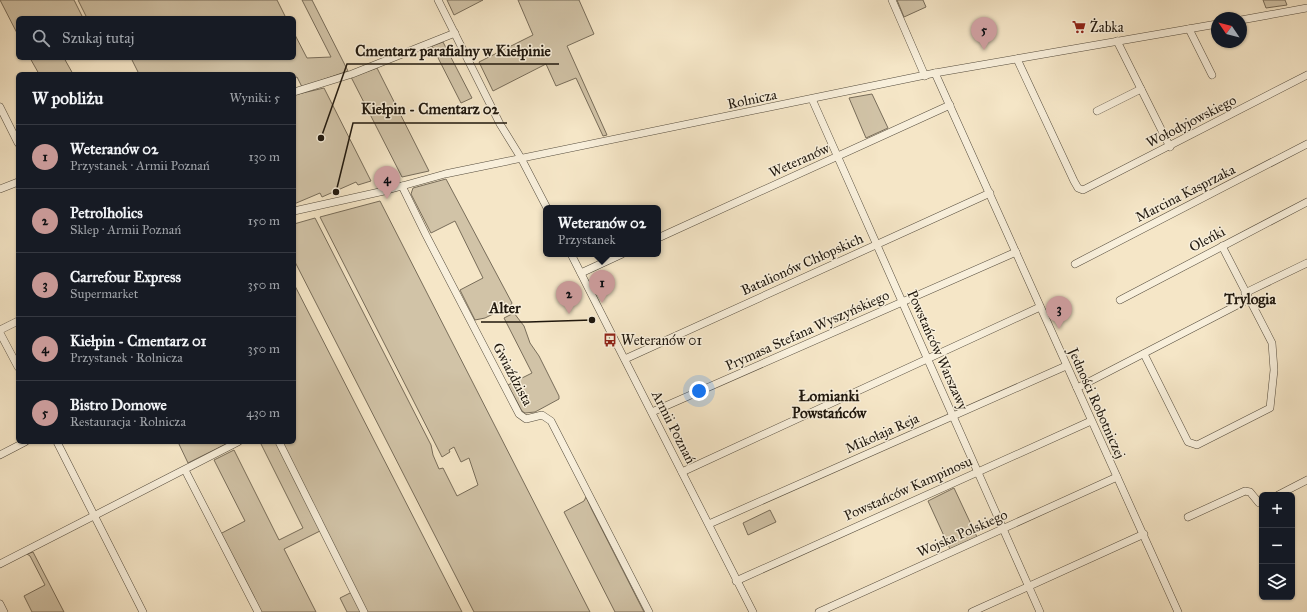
<!DOCTYPE html>
<html lang="pl">
<head>
<meta charset="utf-8">
<style>
  :root { --surface:#171b24; --page:#20242c; --text:#f1f3f6; --muted:#9ea1a6; --line:#363941; --accent:#c59692 }
  body { margin:0; font-family:"IM FELL Great Primer",serif; background:var(--page); color:var(--text) }
  .controls { position:absolute; right:12px; bottom:12px; display:grid; overflow:hidden; border-radius:6px; box-shadow:0 1px 3px #0004 }
  .controls button { width:36px; height:36px; display:grid; place-items:center; padding:0; border:0; border-bottom:1px solid var(--line); background:var(--surface); color:var(--text); font:20px sans-serif }
  .compass { position:absolute; left:1211px; top:12px; width:36px; height:36px; border-radius:50%; background:var(--surface); box-shadow:0 1px 3px #0004; rotate:305deg }
  .you { position:absolute; left:699px; top:391px; width:14px; height:14px; margin:-10px; border:3px solid #fff; border-radius:50%; background:#1a73e8; box-shadow:0 0 0 6px #1a73e833 }
  .badge { display:grid; place-items:center; width:26px; height:26px; border-radius:50%; background:var(--accent); color:#111; font-size:13px; font-weight:700 }
  .pin { position:absolute; translate:-50% -33px; filter:drop-shadow(0 1px 2px #0008) }
  .pin::after { content:''; position:absolute; top:21px; width:14px; height:12px; background:inherit; clip-path:polygon(0 0,100% 0,50% 100%) }
  .popup { position:absolute; left:543px; top:205px; width:118px; height:52px; box-sizing:border-box; display:grid; place-content:center; border-radius:6px; background:var(--surface); filter:drop-shadow(0 1px 3px #0005); font-size:13px; white-space:nowrap; color:var(--muted) }
  .popup b { font-size:15px; color:var(--text) }
  .popup::after { content:''; position:absolute; left:50%; top:100%; margin-left:-8px; border:8px solid transparent; border-top-color:var(--surface) }
  .list { margin:0; padding:0; list-style:none }
  h2 { display:flex; justify-content:space-between; align-items:center; height:52px; margin:0; padding:0 16px; font-size:17px }
  h2 small { font-size:13px; font-weight:400; color:var(--muted) }
  .list li { display:grid; grid-template-columns:26px 1fr auto; gap:12px; align-items:center; box-sizing:border-box; height:64px; padding:0 16px; border-top:1px solid var(--line) }
  .list b { display:block; font-size:15px; white-space:nowrap }
  .list p { margin:0; font-size:13px; white-space:nowrap; color:var(--muted) }
  .list em { font-size:13px; font-style:normal; color:var(--muted) }
  .icon { flex:none; width:22px; height:22px; fill:none; stroke:currentColor; stroke-width:2; stroke-linecap:round; stroke-linejoin:round }
  .map { position:relative; flex:none; width:1307px; height:612px; overflow:hidden }
  .search { position:absolute; background:var(--surface); box-shadow:0 1px 3px #0004; left:16px; top:16px; width:280px; height:44px; display:flex; align-items:center; gap:10px; box-sizing:border-box; padding:0 14px; border-radius:6px; color:var(--muted); font-size:15px }
  .panel { position:absolute; background:var(--surface); box-shadow:0 1px 3px #0004; left:16px; top:72px; width:280px; height:372px; border-radius:6px }
  .map>svg:first-child { display:block }
  .green { fill:#d1c3a7; stroke:#786d5a }
  .lines { fill:none; stroke-linecap:round; stroke-linejoin:round }
  .minor-casing { stroke:#544b3c; stroke-width:8 }
  .minor { stroke:#f8efdb; stroke-width:7 }
  .labels { text-anchor:middle; stroke-width:3; stroke-linejoin:round; paint-order:stroke }
  .poi-label { font-size:14px; fill:#1f170d; stroke:#f8efdb; text-anchor:start }
  .street-label { font-size:14px; fill:#1f170d; stroke:#f8efdb }
  .neighbourhood-label { font-size:15px; font-weight:bold; fill:#1f170d; stroke:#f8efdb }
  .leader { fill:none; stroke:#1f170d; stroke-width:1.5 }
  .callout-dot { fill:#1f170d; stroke:#f8efdb; stroke-width:1.5 }
  .callout-label { font-size:15px; text-anchor:middle; font-weight:bold; fill:#1f170d; stroke:#f8efdb; stroke-width:3; stroke-linejoin:round; paint-order:stroke }
</style>
</head>
<body>
<div class="map">
<svg width="1307" height="612" viewBox="0 0 1307 612">
  <rect width="100%" height="100%" fill="#f5e6c7"/>
  <filter id="stains"><feTurbulence type="fractalNoise" baseFrequency=".005" numOctaves="4"/><feColorMatrix values="0 0 0 0 .2 0 0 0 0 .09 0 0 0 0 .02 0 0 0 .5 -.17"/></filter>
  <radialGradient id="worn" r=".72"><stop offset=".6" stop-color="#630" stop-opacity="0"/><stop offset="1" stop-color="#630" stop-opacity=".3"/></radialGradient>
  <g class="green">
    <polygon points="0,0 74,0 82,16 79,18 18,18 18,35"/>
    <polygon points="78,0 277,0 286,18 87,18"/>
    <polygon points="302,0 312,0 348,71 302,87 297,77 294,78 294,74 139,74 131,58 294,58 294,33 307,58 331,57"/>
    <polygon points="447,0 483,0 454,15"/>
    <polygon points="518,0 579,0 594,34 567,46 607,135 603,136 576,78 556,86 546,64 493,91 479,62 533,35"/>
    <polygon points="897,0 923,0 926,7 904,17"/>
    <polygon points="1263,0 1285,0 1287,5 1266,8"/>
    <polygon points="443,42 472,98 461,103 432,46"/>
    <polygon points="30,58 64,58 73,74 39,74"/>
    <polygon points="377,68 429,171 402,177 351,77"/>
    <polygon points="324,88 371,181 358,185 356,182 322,197 320,193 294,204 294,95"/>
    <polygon points="872,94 888,128 866,138 849,98"/>
    <polygon points="446,179 512,303 511,305 485,318 475,320 460,290 483,278 455,221 431,233 411,194 413,188"/>
    <polygon points="380,201 590,612 474,612 294,260 294,224 315,218 431,445 433,455 439,469 443,468 457,496 478,485 469,458 461,462 454,447 449,450 450,452 442,457 320,217"/>
    <polygon points="294,284 462,612 366,612 281,442 294,442"/>
    <polygon points="514,313 524,326 530,343 539,356 559,396 559,399 535,412 525,413 522,411 508,385 532,373 504,318"/>
    <polygon points="178,442 230,442 188,463"/>
    <polygon points="260,442 277,442 322,530 284,549 316,612 261,612 220,534 245,521 214,460 234,450 279,540 303,528"/>
    <polygon points="954,488 977,537 950,549 928,501"/>
    <polygon points="586,497 592,510 644,612 615,612 564,512 584,501"/>
    <polygon points="770,510 776,522 748,535 743,523"/>
    <polygon points="33,552 64,612 32,612 24,596 45,585 30,556 27,554"/>
    <polygon points="352,592 362,612 347,612 340,598"/>
  </g>
  <g class="lines">
    <g class="minor-casing">
      <g id="minor">
        <polyline points="438,0 500,124 521,158 547,208"/>
        <polyline points="892,0 925,76"/>
        <polyline points="1241,20 1307,8"/>
        <polyline points="1189,29 1212,75"/>
        <polyline points="1117,41 1170,147"/>
        <polyline points="1017,59 1074,181 1078,188 1083,190 1307,75"/>
        <polyline points="935,73 1178,612"/>
        <polyline points="294,92 352,74 455,33"/>
        <polyline points="812,99 1040,612"/>
        <polyline points="0,107 18,143"/>
        <polyline points="1097,111 1141,89"/>
        <polyline points="402,186 426,235 519,414 526,419 542,415 551,421 649,612"/>
        <polyline points="0,189 18,182"/>
        <polyline points="294,211 384,191 445,174 935,73 1217,24"/>
        <polyline points="658,238 950,105"/>
        <polyline points="571,254 753,612"/>
        <polyline points="1075,264 1307,144"/>
        <polyline points="581,273 622,254"/>
        <polyline points="1245,293 1307,263"/>
        <polyline points="1120,300 1307,202"/>
        <polyline points="0,330 18,321"/>
        <polyline points="0,333 18,367"/>
        <polyline points="1144,354 1188,442 1197,445 1270,408 1274,370 1272,343 1222,246"/>
        <polyline points="625,359 990,193"/>
        <polyline points="1077,388 1249,299"/>
        <polyline points="652,412 1016,252"/>
        <polyline points="57,442 143,612"/>
        <polyline points="279,442 364,612"/>
        <polyline points="0,455 25,442"/>
        <polyline points="185,470 258,612"/>
        <polyline points="682,472 1040,307"/>
        <polyline points="1278,495 1307,480"/>
        <polyline points="1188,517 1245,491 1250,492 1259,503 1262,503"/>
        <polyline points="709,524 1066,366"/>
        <polyline points="0,564 238,442"/>
        <polyline points="736,581 1091,421"/>
        <polyline points="0,604 4,612"/>
        <polyline points="819,612 1117,477"/>
        <polyline points="972,612 1144,534"/>
      </g>
    </g>
    <use href="#minor" class="minor"/>
  </g>
  <defs>
    <g id="supermarket-bare" transform="scale(1.08)"><path d="M-6-5.5h2.5l.6 2H6L4.5 2H-2.5L-4.4-4H-6ZM-1.5 3.2a1.3 1.3 0 1 0 .1 0ZM3 3.2a1.3 1.3 0 1 0 .1 0Z" fill="#8f2418" stroke="#f8efdb" stroke-width="2.5" paint-order="stroke"/></g>
    <g id="bus-bare" transform="scale(1.08)"><path d="M-5-6H5V4H4V6H2V4H-2V6H-4V4H-5ZM-3.5-4V0h7V-4ZM-3.5 1.2v1.5H-2V1.2ZM2 1.2v1.5H3.5V1.2Z" fill="#8f2418" stroke="#f8efdb" stroke-width="2.5" paint-order="stroke"/></g>
  </defs>
  <g fill-rule="evenodd">
    <use href="#supermarket-bare" x="1079" y="27"/>
    <use href="#bus-bare" x="610" y="340"/>
  </g>
  <g class="labels">
    <g class="poi-label">
      <text x="1090" y="32">Żabka</text>
      <text x="621" y="345">Weteranów 01</text>
    </g>
    <g class="street-label">
      <text transform="translate(752 99) rotate(-12)" y="5">Rolnicza</text>
      <text transform="translate(1191 121) rotate(-27)" y="5">Wołodyjowskiego</text>
      <text transform="translate(799 160) rotate(-24)" y="5">Weteranów</text>
      <text transform="translate(1185 193) rotate(-27)" y="5">Marcina Kasprzaka</text>
      <text transform="translate(1207 239) rotate(-28)" y="5">Oleńki</text>
      <text transform="translate(802 264) rotate(-24)" y="5">Batalionów Chłopskich</text>
      <text transform="translate(807 330) rotate(-24)" y="5">Prymasa Stefana Wyszyńskiego</text>
      <text transform="translate(938 350) rotate(66)" y="5">Powstańców Warszawy</text>
      <text transform="translate(513 374) rotate(62)" y="5">Gwiaździsta</text>
      <text transform="translate(1097 403) rotate(66)" y="5">Jedności Robotniczej</text>
      <text transform="translate(674 427) rotate(63)" y="5">Armii Poznań</text>
      <text transform="translate(882 433) rotate(-24)" y="5">Mikołaja Reja</text>
      <text transform="translate(908 488) rotate(-24)" y="5">Powstańców Kampinosu</text>
      <text transform="translate(962 533) rotate(-24)" y="5">Wojska Polskiego</text>
    </g>
    <g class="neighbourhood-label">
      <text x="1250" y="304">Trylogia</text>
      <text x="829" y="401">Łomianki<tspan x="829" dy="17">Powstańców</tspan></text>
    </g>
  </g>
  <path class="leader" d="M321 138L347 64H559M336 192L353 123H507M592 320L528 322H481"/>
  <g class="callout-dot">
    <circle cx="321" cy="138" r="4"/>
    <circle cx="336" cy="192" r="4"/>
    <circle cx="592" cy="320" r="4"/>
  </g>
  <g class="callout-label">
    <text x="453" y="56">Cmentarz parafialny w Kiełpinie</text>
    <text x="430" y="114">Kiełpin - Cmentarz 02</text>
    <text x="505" y="313">Alter</text>
  </g>
  <rect width="100%" height="100%" filter="url(#stains)"/>
  <rect width="100%" height="100%" fill="url(#worn)"/>
</svg>
<div class="controls">
<button>+</button>
<button>−</button>
<button><svg class="icon" aria-label="layers" viewBox="0 0 24 24"><path d="M12 4l9 5-9 5-9-5zM3 14l9 5 9-5"/></svg></button>
</div>
<svg class="compass" viewBox="-18 -18 36 36"><path d="M0-13l5 13h-10z" fill="#e53935"/><path d="M0 13l5-13h-10z" fill="#9ea1a6"/></svg>
<div class="you"></div>
<div class="pin badge" style="left:602px;top:303px">1</div>
<div class="popup"><b>Weteranów 02</b>Przystanek</div>
<div class="pin badge" style="left:569px;top:314px">2</div>
<div class="pin badge" style="left:1059px;top:329px">3</div>
<div class="pin badge" style="left:387px;top:199px">4</div>
<div class="pin badge" style="left:984px;top:50px">5</div>
<div class="search"><svg class="icon" aria-label="search" viewBox="0 0 24 24"><circle cx="10" cy="10" r="6"/><path d="M15 15l6 6"/></svg>Szukaj tutaj</div>
<section class="panel">
<h2>W pobliżu<small>Wyniki: 5</small></h2>
<ul class="list">
<li><span class="badge">1</span><div><b>Weteranów 02</b><p>Przystanek · Armii Poznań</p></div><em>130 m</em></li>
<li><span class="badge">2</span><div><b>Petrolholics</b><p>Sklep · Armii Poznań</p></div><em>150 m</em></li>
<li><span class="badge">3</span><div><b>Carrefour Express</b><p>Supermarket</p></div><em>350 m</em></li>
<li><span class="badge">4</span><div><b>Kiełpin - Cmentarz 01</b><p>Przystanek · Rolnicza</p></div><em>350 m</em></li>
<li><span class="badge">5</span><div><b>Bistro Domowe</b><p>Restauracja · Rolnicza</p></div><em>430 m</em></li>
</ul>
</section>
</div>
</body>
</html>
